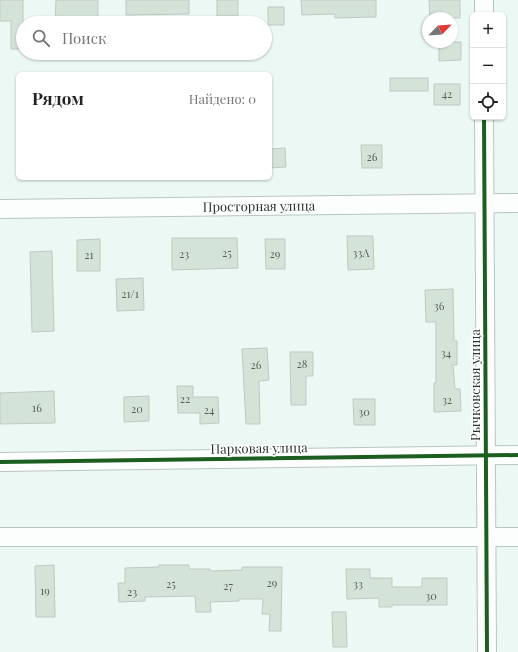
<!DOCTYPE html>
<html lang="ru">
<head>
<meta charset="utf-8">
<style>
  :root { --surface:#fff; --page:#f6f6f6; --text:#222; --muted:#767676; --line:#e0e0e0 }
  body { margin:0; font-family:"Playfair Display",serif; background:var(--page); color:var(--text) }
  .controls { position:absolute; right:12px; top:12px; display:grid; overflow:hidden; border-radius:6px; box-shadow:0 1px 3px #0004 }
  .controls button { width:36px; height:36px; display:grid; place-items:center; padding:0; border:0; border-bottom:1px solid var(--line); background:var(--surface); color:var(--text); font:20px sans-serif }
  .compass { position:absolute; left:422px; top:12px; width:36px; height:36px; border-radius:50%; background:var(--surface); box-shadow:0 1px 3px #0004; rotate:65deg }
  .list { margin:0; padding:0; list-style:none }
  h2 { display:flex; justify-content:space-between; align-items:center; height:52px; margin:0; padding:0 16px; font-size:17px }
  h2 small { font-size:13px; font-weight:400; color:var(--muted) }
  .icon { flex:none; width:22px; height:22px; fill:none; stroke:currentColor; stroke-width:2; stroke-linecap:round; stroke-linejoin:round }
  .map { position:relative; flex:none; width:518px; height:652px; overflow:hidden }
  .search { position:absolute; background:var(--surface); box-shadow:0 1px 3px #0004; left:16px; top:16px; width:256px; height:44px; display:flex; align-items:center; gap:10px; box-sizing:border-box; padding:0 14px; border-radius:22px; color:var(--muted); font-size:15px }
  .panel { position:absolute; background:var(--surface); box-shadow:0 1px 3px #0004; left:16px; top:72px; width:256px; height:108px; border-radius:6px }
  .map>svg:first-child { display:block }
  .building { fill:#d4e3d8; stroke:#bfc8c3 }
  .lines { fill:none; stroke-linecap:round; stroke-linejoin:round }
  .minor-casing { stroke:#bac5c1; stroke-width:20 }
  .minor { stroke:#fcfefd; stroke-width:18 }
  .cycleway-casing { stroke:#fff; stroke-width:6 }
  .cycleway { stroke:#1b5e20; stroke-width:4 }
  .labels { text-anchor:middle; stroke-width:3; stroke-linejoin:round; paint-order:stroke }
  .number-label { font-size:11px; fill:#56615c }
  .street-label { font-size:13px; fill:#2a3330; stroke:#fff }
</style>
</head>
<body>
<div class="map">
<svg width="518" height="652" viewBox="0 0 518 652">
  <rect width="100%" height="100%" fill="#ecf8f4"/>
  <g class="building">
    <polygon points="0,0 23,0 23,49 11,49 11,21 0,21"/>
    <polygon points="56,0 98,0 98,20 68,20 68,23 55,23"/>
    <polygon points="126,0 189,0 189,14 126,15"/>
    <rect x="217" y="0" width="21" height="16"/>
    <polygon points="301,0 376,0 376,17 335,18 335,14 302,15"/>
    <polygon points="429,0 460,0 460,18 430,18"/>
    <rect x="268" y="7" width="16" height="18"/>
    <polygon points="439,42 461,42 461,60 439,61"/>
    <rect x="390" y="78" width="38" height="13"/>
    <rect x="434" y="84" width="26" height="21"/>
    <polygon points="361,145 382,145 382,168 362,168"/>
    <polygon points="285,148 286,167 270,168 270,149"/>
    <polygon points="347,236 373,236 374,269 348,270"/>
    <polygon points="172,238 237,238 238,268 172,270"/>
    <polygon points="100,239 100,271 77,271 77,240"/>
    <polygon points="265,239 285,239 285,269 266,269"/>
    <polygon points="52,251 54,331 32,332 30,252"/>
    <polygon points="143,278 144,310 117,311 116,279"/>
    <polygon points="453,289 454,341 457,341 457,365 453,365 455,389 460,389 461,411 434,412 434,383 436,383 436,322 426,322 425,290"/>
    <polygon points="267,348 269,380 259,381 260,424 246,424 242,349"/>
    <polygon points="290,352 313,352 313,376 306,376 306,405 291,405"/>
    <polygon points="177,386 193,386 193,397 218,397 219,423 200,424 200,413 178,413"/>
    <polygon points="54,391 55,423 0,424 0,393"/>
    <polygon points="149,396 149,421 124,422 124,397"/>
    <polygon points="353,399 375,399 375,425 354,425"/>
    <polygon points="54,565 55,617 36,617 35,566"/>
    <polygon points="159,565 189,565 189,569 210,569 210,571 242,570 242,567 282,567 281,631 269,631 270,614 262,614 263,599 239,599 239,601 210,602 211,612 196,612 195,596 145,597 145,601 119,602 118,583 125,583 125,568 159,567"/>
    <polygon points="346,569 370,569 370,578 392,578 392,587 422,587 422,578 447,578 447,605 392,605 392,607 379,607 379,598 347,599"/>
    <polygon points="332,612 346,612 347,647 333,647"/>
  </g>
  <g class="lines">
    <g class="minor-casing">
      <g id="minor">
        <polyline points="484,0 484,15"/>
        <polyline points="484,117 487,652"/>
        <path id="s1" d="M 0,209 L 518,203"/>
        <polyline points="0,462 518,455"/>
        <polyline points="0,537 518,537"/>
      </g>
    </g>
    <use href="#minor" class="minor"/>
    <g class="cycleway-casing">
      <g id="cycleway">
        <polyline points="484,117 487,652"/>
        <polyline points="0,462 518,455"/>
      </g>
    </g>
    <use href="#cycleway" class="cycleway"/>
  </g>
  <g class="labels">
    <g class="number-label">
      <text x="447" y="98">42</text>
      <text x="372" y="161">26</text>
      <text x="227" y="257">25</text>
      <text x="361" y="257">33А</text>
      <text x="184" y="258">23</text>
      <text x="275" y="258">29</text>
      <text x="89" y="259">21</text>
      <text x="130" y="298">21/1</text>
      <text x="439" y="310">36</text>
      <text x="446" y="357">34</text>
      <text x="302" y="368">28</text>
      <text x="256" y="369">26</text>
      <text x="185" y="403">22</text>
      <text x="447" y="404">32</text>
      <text x="37" y="412">16</text>
      <text x="137" y="413">20</text>
      <text x="209" y="414">24</text>
      <text x="364" y="416">30</text>
      <text x="272" y="587">29</text>
      <text x="171" y="588">25</text>
      <text x="358" y="588">33</text>
      <text x="228" y="590">27</text>
      <text x="45" y="595">19</text>
      <text x="132" y="596">23</text>
      <text x="431" y="600">30</text>
    </g>
    <g class="street-label">
      <text dy="5" stroke="none"><textPath href="#s1" startOffset="259">Просторная улица</textPath></text>
      <text transform="translate(475 385) rotate(-90)" y="5">Рычковская улица</text>
      <text transform="translate(259 448) rotate(-1)" y="5">Парковая улица</text>
    </g>
  </g>
</svg>
<div class="controls">
<button>+</button>
<button>−</button>
<button><svg class="icon" aria-label="locate" viewBox="0 0 24 24"><circle cx="12" cy="12" r="6"/><path d="M12 2v4M12 18v4M2 12h4M18 12h4"/></svg></button>
</div>
<svg class="compass" viewBox="-18 -18 36 36"><path d="M0-13l5 13h-10z" fill="#e53935"/><path d="M0 13l5-13h-10z" fill="#767676"/></svg>
<div class="search"><svg class="icon" aria-label="search" viewBox="0 0 24 24"><circle cx="10" cy="10" r="6"/><path d="M15 15l6 6"/></svg>Поиск</div>
<section class="panel">
<h2>Рядом<small>Найдено: 0</small></h2>
<ul class="list">
</ul>
</section>
</div>
</body>
</html>
